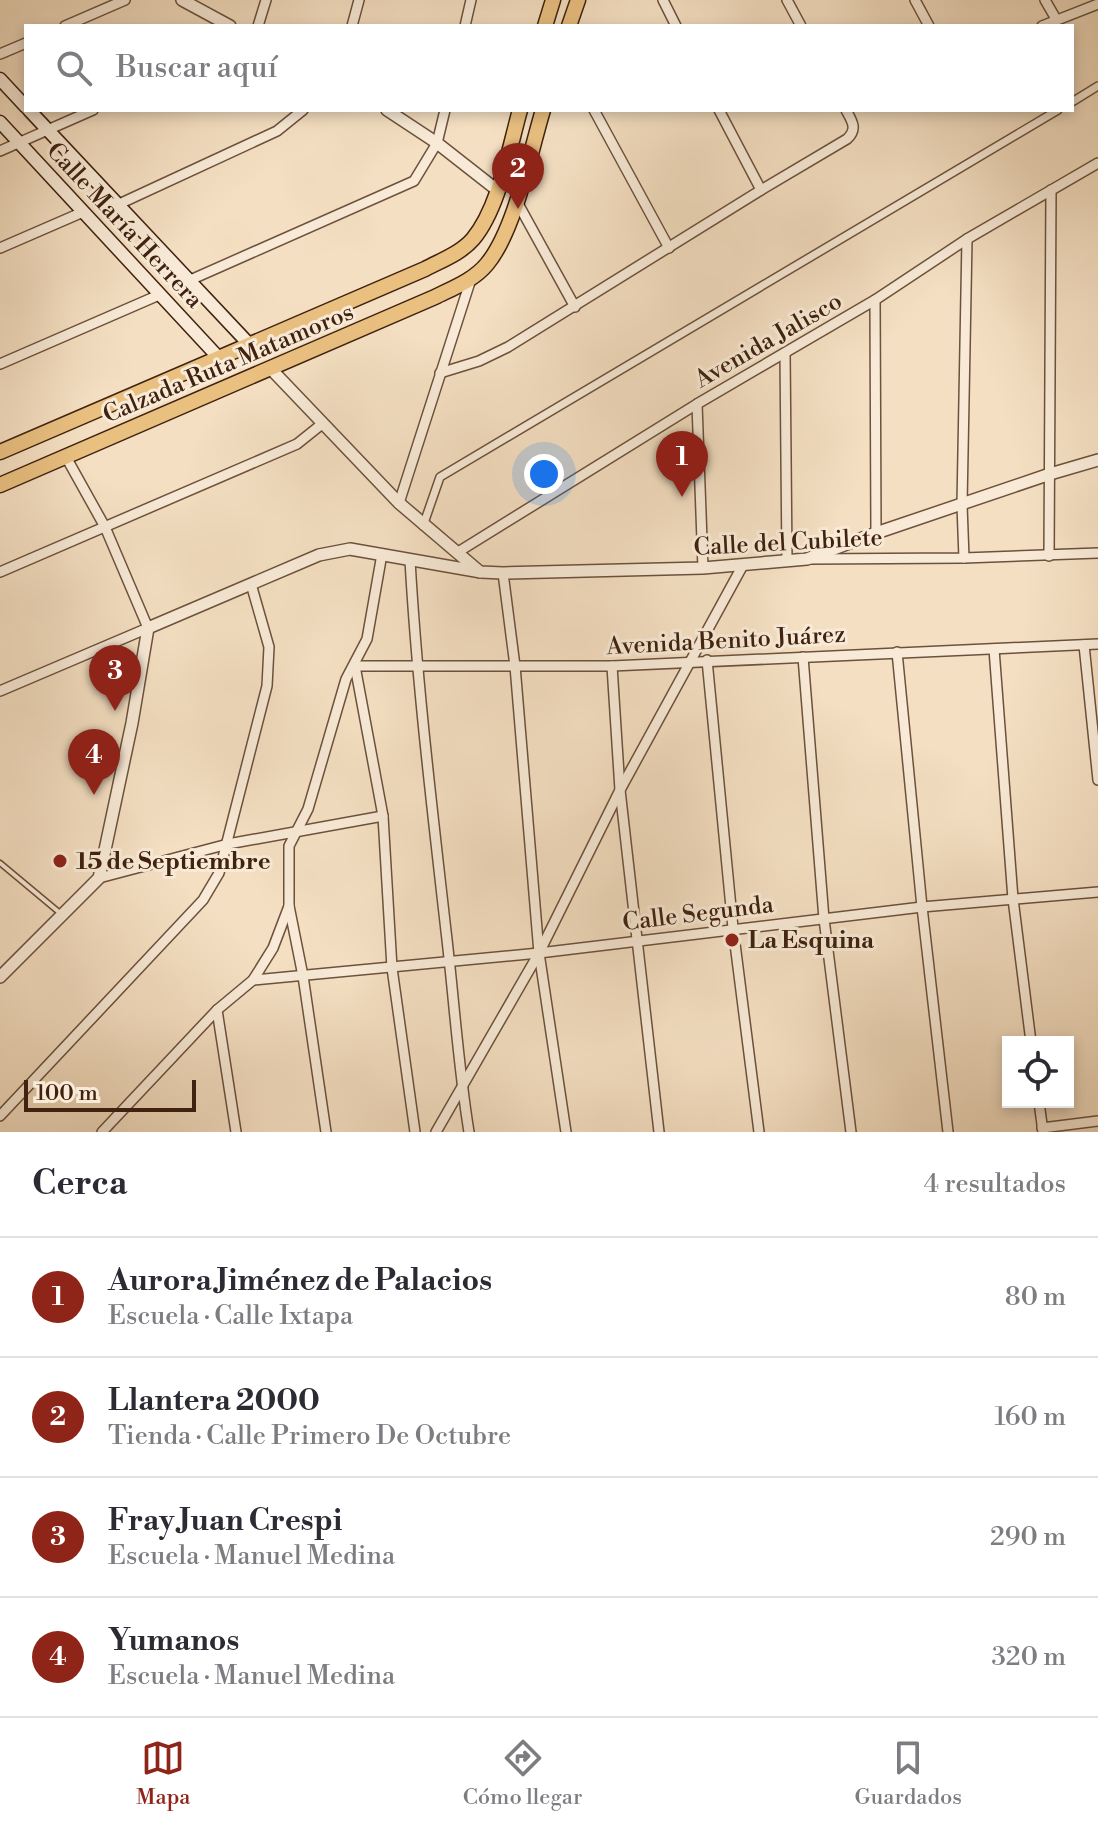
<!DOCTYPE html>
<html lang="es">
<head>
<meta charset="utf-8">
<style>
  :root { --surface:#fff; --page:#f7f7f7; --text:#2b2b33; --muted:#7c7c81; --line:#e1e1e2; --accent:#8f2418 }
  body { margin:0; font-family:"Libre Bodoni",serif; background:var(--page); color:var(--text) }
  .controls { position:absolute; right:24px; bottom:24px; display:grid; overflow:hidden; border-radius:0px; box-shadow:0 4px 12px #0003 }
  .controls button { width:72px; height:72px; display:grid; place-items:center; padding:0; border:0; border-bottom:2px solid var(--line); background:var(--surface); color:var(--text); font:40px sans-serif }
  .scale { position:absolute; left:24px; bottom:20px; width:172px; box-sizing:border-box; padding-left:8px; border:4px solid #3f220f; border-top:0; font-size:22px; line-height:28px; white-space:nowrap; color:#3f220f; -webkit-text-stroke:6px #f8ead7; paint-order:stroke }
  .you { position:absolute; left:544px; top:474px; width:28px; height:28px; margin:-20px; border:6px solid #fff; border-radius:50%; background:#1a73e8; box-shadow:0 0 0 12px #1a73e833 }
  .badge { display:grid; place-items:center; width:52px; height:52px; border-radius:50%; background:var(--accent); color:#fff; font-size:26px; font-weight:700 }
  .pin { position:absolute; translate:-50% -66px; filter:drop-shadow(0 2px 4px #0008) }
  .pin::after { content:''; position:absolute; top:42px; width:28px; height:24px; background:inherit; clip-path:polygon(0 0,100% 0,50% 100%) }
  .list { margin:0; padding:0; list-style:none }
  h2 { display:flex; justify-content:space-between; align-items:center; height:104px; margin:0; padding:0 32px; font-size:34px }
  h2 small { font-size:26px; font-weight:400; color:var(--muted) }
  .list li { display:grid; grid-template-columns:52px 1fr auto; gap:24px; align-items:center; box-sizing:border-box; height:120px; padding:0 32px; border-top:2px solid var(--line) }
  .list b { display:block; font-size:30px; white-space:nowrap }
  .list p { margin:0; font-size:26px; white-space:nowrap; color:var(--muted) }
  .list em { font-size:26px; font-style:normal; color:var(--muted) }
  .icon { flex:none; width:44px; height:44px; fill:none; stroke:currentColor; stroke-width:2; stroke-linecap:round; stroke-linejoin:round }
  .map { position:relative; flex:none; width:1098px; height:1132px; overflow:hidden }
  .search { position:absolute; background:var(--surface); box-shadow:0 4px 12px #0003; left:24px; right:24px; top:24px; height:88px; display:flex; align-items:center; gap:20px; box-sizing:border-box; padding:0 28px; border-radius:0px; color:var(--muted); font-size:30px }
  .sheet { height:584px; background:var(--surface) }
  nav { display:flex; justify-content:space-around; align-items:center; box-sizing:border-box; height:112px; border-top:2px solid var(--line); background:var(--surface); font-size:22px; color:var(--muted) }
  nav a { display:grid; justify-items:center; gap:4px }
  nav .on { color:var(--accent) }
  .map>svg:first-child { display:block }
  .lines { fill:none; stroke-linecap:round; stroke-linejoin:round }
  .service-casing { stroke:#6c513c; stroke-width:7 }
  .pedestrian-casing { stroke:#6c513c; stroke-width:10 }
  .minor-casing { stroke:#6c513c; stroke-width:12 }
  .tertiary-casing { stroke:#6c513c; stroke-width:14 }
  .secondary-casing { stroke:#3f220f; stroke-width:15 }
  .primary-casing { stroke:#3f220f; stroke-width:17 }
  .service { stroke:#f8ead7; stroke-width:4 }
  .pedestrian { stroke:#f8ead7; stroke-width:7 }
  .minor { stroke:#f8ead7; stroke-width:9 }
  .tertiary { stroke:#f8ead7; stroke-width:11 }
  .secondary { stroke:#f8ead7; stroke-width:12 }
  .primary { stroke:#eac081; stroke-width:14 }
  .poi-dot { fill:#8f2418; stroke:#f8ead7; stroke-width:3 }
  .labels { text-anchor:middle; stroke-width:6; stroke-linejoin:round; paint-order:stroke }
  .street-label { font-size:24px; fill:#3f220f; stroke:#f8ead7 }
  .poi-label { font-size:24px; font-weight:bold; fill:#3f220f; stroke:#f8ead7; text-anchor:start }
</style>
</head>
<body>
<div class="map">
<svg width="1098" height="1132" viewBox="0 0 1098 1132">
  <rect width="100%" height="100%" fill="#f4dfc2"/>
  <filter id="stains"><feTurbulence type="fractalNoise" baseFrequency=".0025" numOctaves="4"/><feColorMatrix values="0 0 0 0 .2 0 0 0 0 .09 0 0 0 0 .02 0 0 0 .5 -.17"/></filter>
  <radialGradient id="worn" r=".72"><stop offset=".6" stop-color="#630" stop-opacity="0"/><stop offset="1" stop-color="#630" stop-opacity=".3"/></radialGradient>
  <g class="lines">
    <g class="service-casing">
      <polyline id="service" points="0,863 60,913"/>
    </g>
    <g class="pedestrian-casing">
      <g id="pedestrian">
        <polyline points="1072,102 1098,86"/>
        <polyline points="423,526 440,477 1058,110"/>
      </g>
    </g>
    <g class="minor-casing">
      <g id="minor">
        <polyline points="663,0 676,26"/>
        <polyline points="787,0 801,26"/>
        <polyline points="915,0 929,26"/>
        <polyline points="1045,0 1056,19"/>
        <polyline points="65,26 125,0"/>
        <polyline points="258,26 266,0"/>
        <polyline points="352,26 359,0"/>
        <polyline points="465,26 471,0"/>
        <polyline points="1042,26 1098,4"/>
        <polyline points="0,54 26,43"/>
        <polyline points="594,110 669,248"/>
        <polyline points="719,110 761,190"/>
        <polyline points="0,151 93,110"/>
        <polyline points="516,200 575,307"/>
        <polyline points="117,205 277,131 303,110"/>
        <polyline points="0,248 83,212"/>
        <polyline points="188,281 414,181 437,143 445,110"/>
        <polyline points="875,300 876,533"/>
        <polyline points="785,353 787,561"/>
        <polyline points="0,364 159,295"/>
        <path d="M 440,373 L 479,361 L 508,347 L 761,190 L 847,139 C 858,129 852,121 846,110"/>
        <polyline points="697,404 703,568"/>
        <polyline points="399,503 471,279"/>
        <polyline points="458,552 697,404 875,300 967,239 1098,163"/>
        <polyline points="1049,556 1051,190"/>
        <polyline points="964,558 962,505 967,239"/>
        <polyline points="810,559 964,558 1098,553"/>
        <path d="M 410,560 C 417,684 432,807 446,931 C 454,998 458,1065 469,1132"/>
        <polyline points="0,572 297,444 322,424"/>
        <polyline points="503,573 515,666 539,953 566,1132"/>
        <polyline points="1084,645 1098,780"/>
        <polyline points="994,649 1013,899 1031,1042"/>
        <polyline points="897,652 922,907 948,1132"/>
        <polyline points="803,657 824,919 851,1132"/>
        <polyline points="707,660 733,928 759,1132"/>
        <polyline points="355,666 612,666 1098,644"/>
        <polyline points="355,666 383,816 392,968 415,1132"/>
        <polyline points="612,666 620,790 659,1132"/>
        <polyline points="0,691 148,628 105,527 66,457"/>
        <polyline points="99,878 228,844 383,816"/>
        <polyline points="253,980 539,953 922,907 1098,892"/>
        <polyline points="217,1010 236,1132"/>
        <polyline points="1039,1102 1043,1132"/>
        <polyline points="0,1116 203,900 219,873 267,686 269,647 251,584"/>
        <polyline points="1042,1128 1098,1121"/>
        <polyline points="102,1132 217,1010 253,980 273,948 289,906"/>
        <polyline points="326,1132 303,976 289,906 289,846 308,809 346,679 367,639 382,554"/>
        <polyline points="436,1132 539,953 620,790 743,565"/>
      </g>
    </g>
    <g class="tertiary-casing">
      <g id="tertiary">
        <polyline points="182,0 230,26"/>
        <polyline points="387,110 437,143 497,190"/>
        <polyline points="270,368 399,503 480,572"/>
        <polyline points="0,977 99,878 132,723 148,628 319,555 350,549 481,572 503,573 703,568 807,559 876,533 1050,474 1098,460"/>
      </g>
    </g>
    <g class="secondary-casing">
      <g id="secondary">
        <polyline points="0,79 26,107"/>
        <polyline points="29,110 248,343"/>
        <polyline points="0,122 218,357"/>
      </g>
    </g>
    <g class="primary-casing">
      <g id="primary">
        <polyline points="545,26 553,0"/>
        <polyline points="569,26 578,0"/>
        <path d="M 0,452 L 425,269 C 442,260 461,253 473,239 C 499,208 509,149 520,110"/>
        <path d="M 0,485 L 435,297 C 453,288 474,280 487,264 C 515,230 530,153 543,110"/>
      </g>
    </g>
    <use href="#service" class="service"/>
    <use href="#pedestrian" class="pedestrian"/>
    <use href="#minor" class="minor"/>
    <use href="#tertiary" class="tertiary"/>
    <use href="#secondary" class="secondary"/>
    <use href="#primary" class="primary"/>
  </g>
  <g class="poi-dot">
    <circle cx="60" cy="861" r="8"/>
    <circle cx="732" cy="940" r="8"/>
  </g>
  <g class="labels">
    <g class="street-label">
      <text transform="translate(125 225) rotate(47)" y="8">Calle María Herrera</text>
      <text transform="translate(768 340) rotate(-30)" y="8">Avenida Jalisco</text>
      <text transform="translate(228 363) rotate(-23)" y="8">Calzada Ruta Matamoros</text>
      <text transform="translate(788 542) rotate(-3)" y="8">Calle del Cubilete</text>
      <text transform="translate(726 640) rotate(-3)" y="8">Avenida Benito Juárez</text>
      <text transform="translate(698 913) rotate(-7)" y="8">Calle Segunda</text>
    </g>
    <g class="poi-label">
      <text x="76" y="869">15 de Septiembre</text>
      <text x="748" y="948">La Esquina</text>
    </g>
  </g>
  <rect width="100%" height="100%" filter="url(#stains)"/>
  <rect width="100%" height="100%" fill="url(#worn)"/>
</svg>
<div class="controls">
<button><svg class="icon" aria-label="locate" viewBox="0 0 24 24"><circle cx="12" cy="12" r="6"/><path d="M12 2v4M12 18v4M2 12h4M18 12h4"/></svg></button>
</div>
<div class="scale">100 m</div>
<div class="you"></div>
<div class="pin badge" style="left:682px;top:497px">1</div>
<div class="pin badge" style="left:518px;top:209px">2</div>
<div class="pin badge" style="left:115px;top:711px">3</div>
<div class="pin badge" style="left:94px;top:795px">4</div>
<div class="search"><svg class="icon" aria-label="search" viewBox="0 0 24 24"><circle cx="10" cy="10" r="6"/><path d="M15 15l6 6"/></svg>Buscar aquí</div>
</div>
<section class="sheet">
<h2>Cerca<small>4 resultados</small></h2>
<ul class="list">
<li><span class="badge">1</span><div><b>Aurora Jiménez de Palacios</b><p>Escuela · Calle Ixtapa</p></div><em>80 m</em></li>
<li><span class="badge">2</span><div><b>Llantera 2000</b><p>Tienda · Calle Primero De Octubre</p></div><em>160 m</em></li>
<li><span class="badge">3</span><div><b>Fray Juan Crespi</b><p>Escuela · Manuel Medina</p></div><em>290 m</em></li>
<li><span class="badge">4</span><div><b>Yumanos</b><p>Escuela · Manuel Medina</p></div><em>320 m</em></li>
</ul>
</section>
<nav>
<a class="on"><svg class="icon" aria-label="map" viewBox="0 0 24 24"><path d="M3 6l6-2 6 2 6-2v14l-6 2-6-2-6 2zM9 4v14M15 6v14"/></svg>Mapa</a>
<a><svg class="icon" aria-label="directions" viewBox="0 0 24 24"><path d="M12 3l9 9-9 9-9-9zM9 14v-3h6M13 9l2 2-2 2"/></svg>Cómo llegar</a>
<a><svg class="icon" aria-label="saved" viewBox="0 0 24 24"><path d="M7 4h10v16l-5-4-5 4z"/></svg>Guardados</a>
</nav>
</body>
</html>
